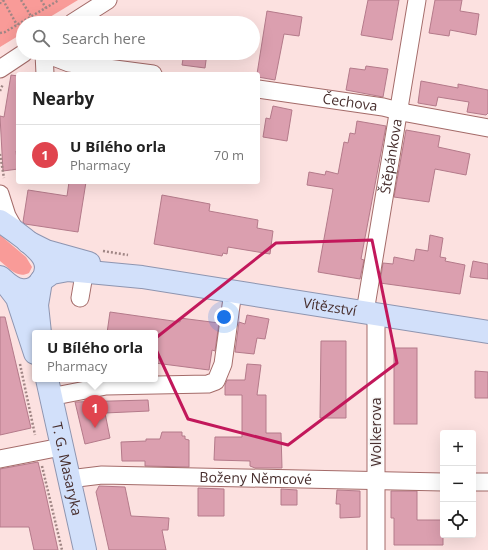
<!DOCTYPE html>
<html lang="en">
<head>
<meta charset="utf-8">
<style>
  :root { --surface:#fff; --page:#f6f6f6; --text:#222; --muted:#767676; --line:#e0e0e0; --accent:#3f878c }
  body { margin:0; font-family:"Open Sans",sans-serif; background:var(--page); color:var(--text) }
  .controls { position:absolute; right:12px; bottom:12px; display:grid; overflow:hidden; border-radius:4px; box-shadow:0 4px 16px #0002 }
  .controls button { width:36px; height:36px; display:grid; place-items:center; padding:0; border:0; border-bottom:1px solid var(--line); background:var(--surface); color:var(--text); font:20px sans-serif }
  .you { position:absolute; left:224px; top:317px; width:14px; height:14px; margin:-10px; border:3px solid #fff; border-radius:50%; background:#1a73e8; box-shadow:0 0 0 6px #1a73e833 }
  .badge { display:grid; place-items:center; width:26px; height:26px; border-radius:50%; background:var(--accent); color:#fff; font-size:13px; font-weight:700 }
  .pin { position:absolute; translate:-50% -33px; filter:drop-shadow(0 1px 2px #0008) }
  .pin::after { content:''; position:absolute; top:21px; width:14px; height:12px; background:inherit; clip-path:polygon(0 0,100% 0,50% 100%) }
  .popup { position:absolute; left:32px; top:330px; width:126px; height:52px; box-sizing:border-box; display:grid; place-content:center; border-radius:4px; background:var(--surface); filter:drop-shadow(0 1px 3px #0005); font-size:13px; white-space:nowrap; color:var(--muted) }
  .popup b { font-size:15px; color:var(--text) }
  .popup::after { content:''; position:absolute; left:50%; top:100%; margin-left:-8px; border:8px solid transparent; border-top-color:var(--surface) }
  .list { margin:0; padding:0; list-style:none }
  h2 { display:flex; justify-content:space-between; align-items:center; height:52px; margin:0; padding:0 16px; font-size:17px }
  h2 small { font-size:13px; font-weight:400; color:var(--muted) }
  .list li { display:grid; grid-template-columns:26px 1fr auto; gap:12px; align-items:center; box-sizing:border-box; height:60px; padding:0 16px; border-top:1px solid var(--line) }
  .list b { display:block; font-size:15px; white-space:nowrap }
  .list p { margin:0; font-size:13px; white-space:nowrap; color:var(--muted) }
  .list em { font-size:13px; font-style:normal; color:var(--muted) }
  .icon { flex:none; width:22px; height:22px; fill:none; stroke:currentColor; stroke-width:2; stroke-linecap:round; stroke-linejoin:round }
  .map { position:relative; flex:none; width:488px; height:550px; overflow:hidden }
  .search { position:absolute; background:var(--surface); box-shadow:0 4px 16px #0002; left:16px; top:16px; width:244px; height:44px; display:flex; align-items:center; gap:10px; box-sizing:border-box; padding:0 14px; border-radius:22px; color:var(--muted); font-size:15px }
  .panel { position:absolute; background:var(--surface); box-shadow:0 4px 16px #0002; left:16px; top:72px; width:244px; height:112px; border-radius:4px }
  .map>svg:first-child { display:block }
  .green { fill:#f99b98 }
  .building { fill:#db9faf; stroke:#b47a8a }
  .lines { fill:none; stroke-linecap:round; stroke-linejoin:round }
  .minor-casing { stroke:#a46b69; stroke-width:19 }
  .major-casing { stroke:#8e95b0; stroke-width:24 }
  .path { stroke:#a08685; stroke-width:2.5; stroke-dasharray:2 2; stroke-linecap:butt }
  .minor { stroke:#fff; stroke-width:17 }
  .major { stroke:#d2e0fa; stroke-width:22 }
  .marked { fill:none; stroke:#c2185b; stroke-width:3; stroke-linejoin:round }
  .labels { text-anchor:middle; stroke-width:3; stroke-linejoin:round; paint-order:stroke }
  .street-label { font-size:14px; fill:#472e2d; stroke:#f6f6f6 }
</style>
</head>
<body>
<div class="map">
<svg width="488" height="550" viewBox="0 0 488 550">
  <rect width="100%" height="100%" fill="#fce1e0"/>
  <g class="green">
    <polygon points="0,0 78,0 40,23 23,23 23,33 0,47"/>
    <path d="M 0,235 L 26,257 L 32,267 L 29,273 C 17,279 9,268 0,261 Z"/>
  </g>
  <g class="building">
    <polygon points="368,0 399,0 392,40 361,35"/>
    <polygon points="435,0 462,0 460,11 479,14 476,35 450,30 449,36 429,33"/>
    <polygon points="267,11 302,17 299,36 284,34 275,80 258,77 257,74"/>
    <polygon points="184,53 207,53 205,68 182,65"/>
    <polygon points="366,66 388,69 383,97 346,90 350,68 365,70"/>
    <polygon points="11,75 18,76 18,152 16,151 18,169 3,171 0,116 4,117"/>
    <polygon points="421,81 458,88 458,84 488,90 488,113 486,115 467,112 469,102 438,97 436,106 418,103"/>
    <polygon points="273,106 292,110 287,141 263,137 266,118 270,119"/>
    <polygon points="357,121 386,126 361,259 364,260 360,279 318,272 333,189 307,185 309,172 325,175 326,171 338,174 344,142 348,143 350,133 355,134"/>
    <polygon points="406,130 440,136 438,147 470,154 466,175 435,169 429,202 394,197"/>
    <polygon points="69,182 86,182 78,232 25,224 23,222 28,190 67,196"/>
    <polygon points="162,195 210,204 209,211 258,220 257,228 273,231 270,254 228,247 227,254 223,253 222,256 154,244"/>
    <polygon points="430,235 443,238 440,257 446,258 445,261 465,265 460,294 380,283 383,263 393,264 394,257 414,261 416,249 428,251"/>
    <polygon points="473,261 488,264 488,279 470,277"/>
    <polygon points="110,312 180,322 180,318 219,323 215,351 212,350 209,370 155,363 155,333 107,333"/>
    <polygon points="247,315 269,319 265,339 257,338 254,354 235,352 239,322 245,324"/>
    <polygon points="0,317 5,317 31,428 0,435"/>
    <polygon points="321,341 346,341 346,418 320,418"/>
    <rect x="394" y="348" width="23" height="76"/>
    <polygon points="247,364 261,365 257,395 266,395 266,433 281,433 282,468 255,468 250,466 250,461 214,460 215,437 242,437 242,395 225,395 225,385 227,380 245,380"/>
    <polygon points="475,371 488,372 488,398 475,398"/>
    <polygon points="148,400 149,411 105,413 110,438 85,444 75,402"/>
    <polygon points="162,432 182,432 182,436 185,436 185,439 189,440 189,467 145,466 145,461 122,461 121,442 146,441 146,439 160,439"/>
    <polygon points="38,462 44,486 58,550 34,550 29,527 0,527 0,469"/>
    <polygon points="99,486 125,487 131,516 169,518 168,530 162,530 166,550 109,550 96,492"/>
    <polygon points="198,488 224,489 224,516 198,516"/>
    <polygon points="281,489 297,490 297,505 281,505"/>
    <polygon points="337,490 360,491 360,517 340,518 340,504 336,504"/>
    <polygon points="391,491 417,491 417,520 443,520 443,545 394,545 394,518 391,518"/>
  </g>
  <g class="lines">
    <g class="minor-casing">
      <g id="minor">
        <polyline points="72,23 108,0"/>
        <polyline points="44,53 45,74"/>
        <polyline points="47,53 56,58 69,63 153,74"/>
        <polyline points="0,69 24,53"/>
        <path id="s1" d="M 258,89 L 383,107 L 407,113 L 488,128"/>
        <polyline points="0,194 7,216 16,232"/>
        <polyline points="80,261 85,269 80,298"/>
        <path id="s2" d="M 365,312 L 417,0"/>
        <polyline points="376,314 376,550"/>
        <polyline points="50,397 106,386 208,384 216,381 223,364 233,291"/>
        <polyline points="0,459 61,447"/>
        <path id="s3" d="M 69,479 L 102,475 L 443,482"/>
        <polyline points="473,482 488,482"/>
      </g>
    </g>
    <g class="major-casing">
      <g id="major">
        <path d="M 0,221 C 11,228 39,248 44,259 C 51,274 37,293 21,290 C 12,289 6,282 0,277"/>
        <polyline points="28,242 46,251 89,263"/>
        <path id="s4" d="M 42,280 L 52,273 L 68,270 L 142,277 L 488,332"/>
        <polyline points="4,281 17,298 35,353"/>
        <polyline points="40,333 37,305 41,281"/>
        <path id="s5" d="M 47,379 L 85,550"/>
      </g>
    </g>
    <g class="path">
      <polyline points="3,0 17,25"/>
      <polyline points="21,0 31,16"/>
      <polyline points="41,0 46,8"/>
      <polyline points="0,4 1,0"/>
      <polyline points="0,33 5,32 59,0"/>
      <polyline points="0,91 3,84"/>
      <polyline points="0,154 4,178"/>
      <polyline points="103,251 128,255"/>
      <polyline points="20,364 35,435"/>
      <polyline points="42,466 62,550"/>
    </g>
    <use href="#minor" class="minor"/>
    <use href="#major" class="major"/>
  </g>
  <path class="marked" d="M 372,240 L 397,363 L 288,445 L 188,419 L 152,341 L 276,243 Z"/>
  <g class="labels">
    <g class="street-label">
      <text dy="5" stroke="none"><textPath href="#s1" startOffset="93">Čechova</textPath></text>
      <text dy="5" stroke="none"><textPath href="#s2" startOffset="158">Štěpánkova</textPath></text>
      <text dy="5" stroke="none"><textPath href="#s4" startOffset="293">Vítězství</textPath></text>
      <text transform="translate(376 432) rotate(-90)" y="5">Wolkerova</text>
      <text dy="5" stroke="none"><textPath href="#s5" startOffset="92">T. G. Masaryka</textPath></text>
      <text dy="5" stroke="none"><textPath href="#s3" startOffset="187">Boženy Němcové</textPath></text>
    </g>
  </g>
</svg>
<div class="controls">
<button>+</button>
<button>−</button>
<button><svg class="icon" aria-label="locate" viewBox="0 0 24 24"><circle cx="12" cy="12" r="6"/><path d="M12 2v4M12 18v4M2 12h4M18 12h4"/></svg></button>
</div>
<div class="you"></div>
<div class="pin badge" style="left:95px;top:428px;background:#e0444e">1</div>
<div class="popup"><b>U Bílého orla</b>Pharmacy</div>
<div class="search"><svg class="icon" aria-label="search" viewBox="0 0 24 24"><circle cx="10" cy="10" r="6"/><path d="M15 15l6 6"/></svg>Search here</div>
<section class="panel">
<h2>Nearby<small></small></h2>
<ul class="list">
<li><span class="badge" style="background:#e0444e">1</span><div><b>U Bílého orla</b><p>Pharmacy</p></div><em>70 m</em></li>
</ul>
</section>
</div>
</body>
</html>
